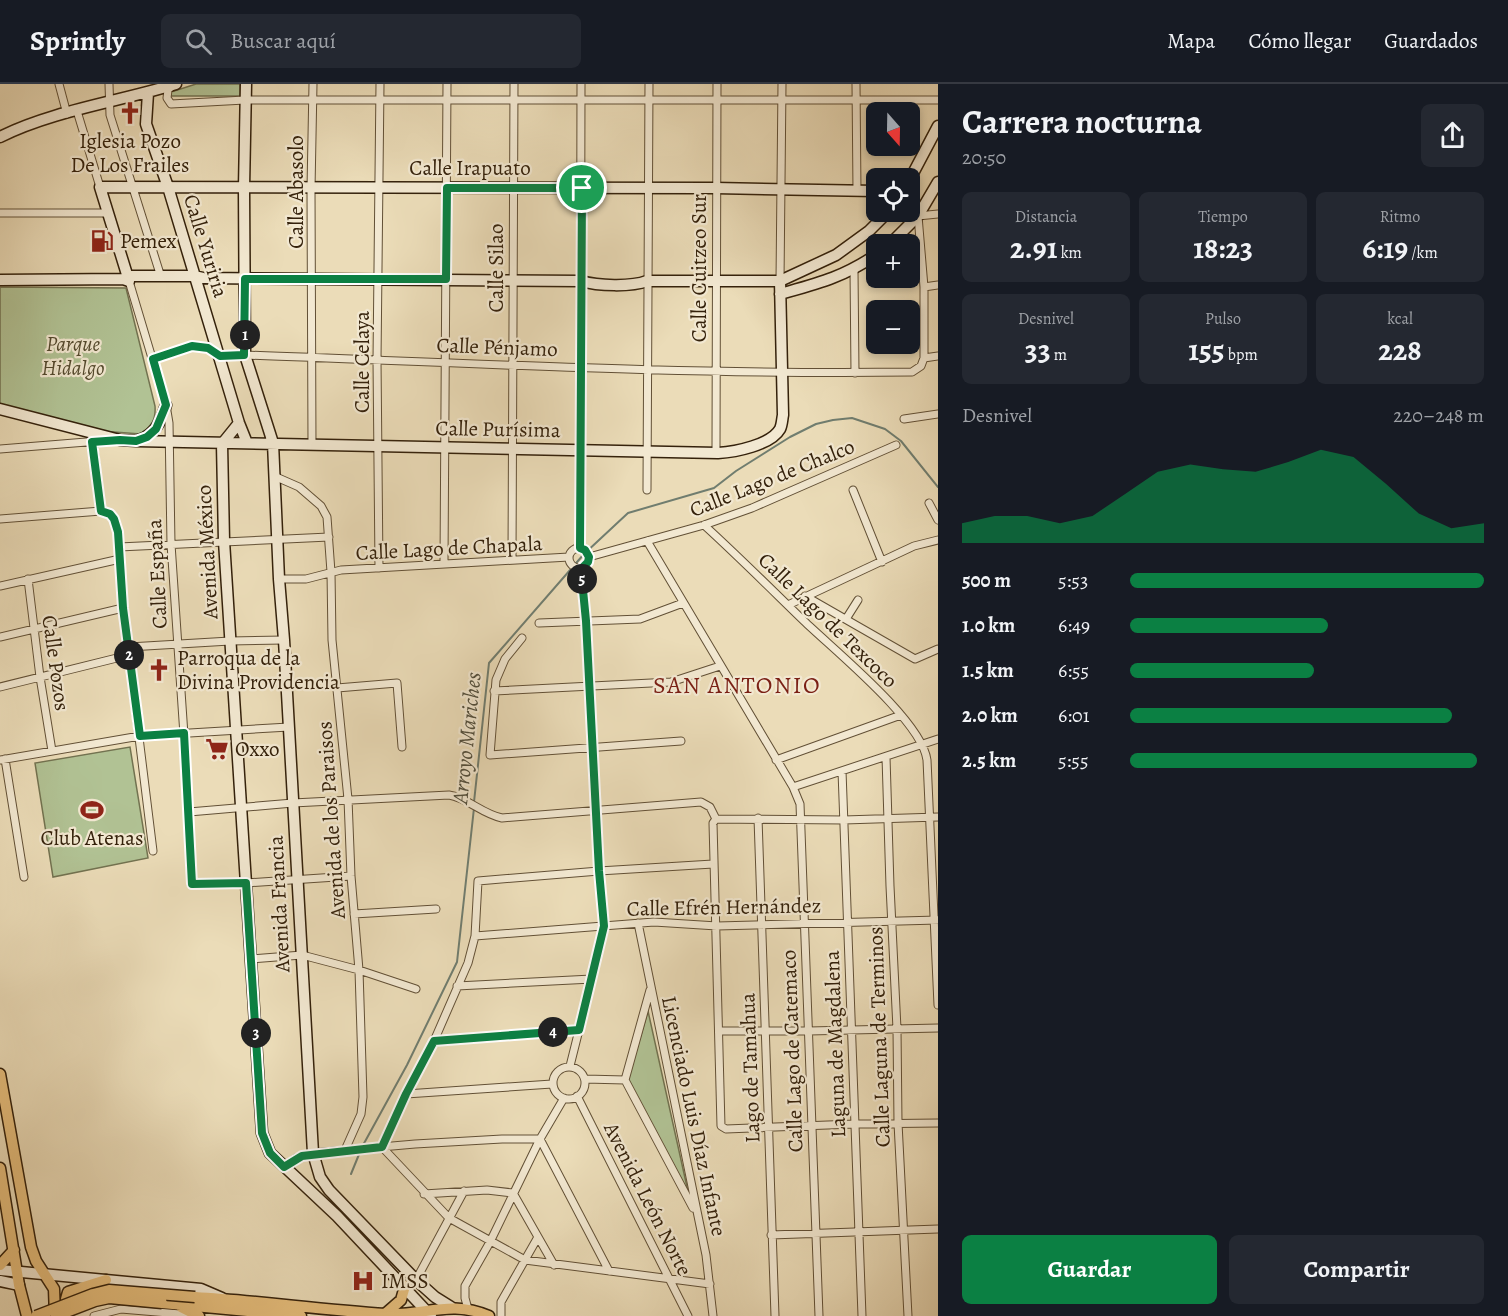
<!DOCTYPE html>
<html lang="es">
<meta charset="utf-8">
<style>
body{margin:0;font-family:Alegreya,serif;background:#242831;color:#f1f3f6;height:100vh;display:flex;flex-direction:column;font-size:22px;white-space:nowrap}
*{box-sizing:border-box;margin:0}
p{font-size:20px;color:#9ea1a6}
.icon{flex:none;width:33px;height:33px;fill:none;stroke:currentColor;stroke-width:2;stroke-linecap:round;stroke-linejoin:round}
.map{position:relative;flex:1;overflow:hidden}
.side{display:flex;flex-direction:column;background:#171b24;width:570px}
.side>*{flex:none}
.needle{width:39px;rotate:160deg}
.controls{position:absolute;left:866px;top:18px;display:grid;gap:12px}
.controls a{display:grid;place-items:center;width:54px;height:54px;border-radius:9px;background:#171b24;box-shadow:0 3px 9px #0003;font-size:30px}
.pin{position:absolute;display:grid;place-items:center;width:51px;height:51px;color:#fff;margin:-26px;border:3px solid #fff;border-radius:50%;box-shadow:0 2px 6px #0007}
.km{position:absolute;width:30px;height:30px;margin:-15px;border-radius:50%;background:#222;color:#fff;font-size:16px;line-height:30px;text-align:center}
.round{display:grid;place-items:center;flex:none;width:63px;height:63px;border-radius:9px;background:#242831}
.headline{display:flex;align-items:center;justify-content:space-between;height:102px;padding:0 24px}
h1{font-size:33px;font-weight:700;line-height:45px}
.figures{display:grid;grid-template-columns:repeat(3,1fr);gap:9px;height:102px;padding:6px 24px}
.figures div{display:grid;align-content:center;border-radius:9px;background:#242831;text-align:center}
.figures b{font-size:30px;font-weight:700}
.figures small{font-size:16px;font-weight:400}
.figures p{font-size:16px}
.chart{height:168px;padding:12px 24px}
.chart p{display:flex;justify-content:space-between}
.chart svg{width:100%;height:108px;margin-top:6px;fill:#0b8043;opacity:.7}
.cta{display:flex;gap:12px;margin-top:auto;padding:12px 24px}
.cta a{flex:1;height:69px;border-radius:9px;background:#0b8043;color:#fff;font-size:24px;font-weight:700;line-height:69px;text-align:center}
.cta a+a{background:#242831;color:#f1f3f6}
ul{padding:0 24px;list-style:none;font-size:20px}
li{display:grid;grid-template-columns:96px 72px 1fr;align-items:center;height:45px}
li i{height:15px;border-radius:8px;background:#0b8043}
header{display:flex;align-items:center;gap:36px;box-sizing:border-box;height:84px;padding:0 30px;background:#171b24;border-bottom:2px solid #363941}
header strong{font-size:28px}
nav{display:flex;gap:33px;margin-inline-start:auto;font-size:21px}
.search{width:420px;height:54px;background:#242831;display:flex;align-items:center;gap:15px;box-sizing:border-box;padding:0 21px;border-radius:9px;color:#9ea1a6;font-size:22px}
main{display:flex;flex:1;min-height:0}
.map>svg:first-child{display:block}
</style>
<header>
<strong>Sprintly</strong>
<div class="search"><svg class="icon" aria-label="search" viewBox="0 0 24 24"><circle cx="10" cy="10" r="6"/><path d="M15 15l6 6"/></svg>Buscar aquí</div>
<nav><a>Mapa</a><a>Cómo llegar</a><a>Guardados</a></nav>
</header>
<main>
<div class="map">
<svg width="938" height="1232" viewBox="0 0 938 1232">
<rect width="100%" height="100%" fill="#ebdcb8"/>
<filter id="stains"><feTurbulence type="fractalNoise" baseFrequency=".00333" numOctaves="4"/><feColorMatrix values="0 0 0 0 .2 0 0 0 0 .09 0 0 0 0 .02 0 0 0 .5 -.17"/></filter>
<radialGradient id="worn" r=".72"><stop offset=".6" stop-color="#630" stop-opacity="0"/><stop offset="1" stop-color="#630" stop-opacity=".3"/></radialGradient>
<path fill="#b1c294" stroke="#727250" stroke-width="1.5" d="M 196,0 L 240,0 L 240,12 L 170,12 L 171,8 Z
M 0,203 L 126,204 L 155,322 C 156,336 152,341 141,350 L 100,347 L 0,323 Z
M 130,663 L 148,774 L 53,793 L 35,679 Z
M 648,927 L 689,1112 L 626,1002 Z"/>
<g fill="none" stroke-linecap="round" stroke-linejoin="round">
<path stroke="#707d6f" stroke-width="2" d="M 474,718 L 489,579 L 584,470 L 628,429 L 714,404 L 736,387 L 790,353 L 816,340 L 833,336 L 852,334 L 885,345 L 901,357 L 938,403
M 351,1090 L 362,1063 L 407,981 L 457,878 L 474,724"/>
<g stroke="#625036" stroke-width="9">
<path id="street" d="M 59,0 L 67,30
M 109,0 L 110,31 L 161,193
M 856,0 L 857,107
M 173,1 L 168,6 L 167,14 L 171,20 L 245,16 L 938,16
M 77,27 L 100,103
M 0,129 L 108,129
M 854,186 L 855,289
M 129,197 L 166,321 L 169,339 L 171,460 L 187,695 L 191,800 L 246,799 L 351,792
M 780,197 L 782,0
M 924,203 L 938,201
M 924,274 L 938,272
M 153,275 L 192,262 L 208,264 L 220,272 L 245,271 C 467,279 690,291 912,288 L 921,282 L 924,274 L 924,203 L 918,132 L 938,130
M 904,335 L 938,330
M 93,355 L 101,427
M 312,361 L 311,105 L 313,0
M 0,365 L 111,356
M 716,368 L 717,0
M 274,392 L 299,403 L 321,422 L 327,433 L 331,488 L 332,556 L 348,715 L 351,792 L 359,886 L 363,1013 L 361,1030 L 345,1066
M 647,406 L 649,0
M 853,406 L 882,478
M 929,419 L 938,436
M 0,435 L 101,427 L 110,430 L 114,435 L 118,448 L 123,524 L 153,767
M 704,441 C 738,472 771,505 804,537 C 834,566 922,637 927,676 L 938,921
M 647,457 L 793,703 L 800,720 L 819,1232
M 119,463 L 329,453
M 580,464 L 581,0
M569 474a10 10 0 1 1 20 0a10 10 0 1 1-20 0Z
M 589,473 L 704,441 L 752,424 L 896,361
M 512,475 L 514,0
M 444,479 L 447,0
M 379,484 L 377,276 L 380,0
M 28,495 L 40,593 L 52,667
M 279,495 L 306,495 L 341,486 L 569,473
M 0,502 L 120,475
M 805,512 L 915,575 L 938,565
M 788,521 L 914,462 L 938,456
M 846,535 L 858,516
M 539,539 L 640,535 L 683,519
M 0,553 L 123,524
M 522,554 L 505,575 L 496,596 L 490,671 L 681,657
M 129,563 L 230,557 L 284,556
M 0,603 L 129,571
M 337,604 L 397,599 L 402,663
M 494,607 L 671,598 L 720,582
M 886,673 L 890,802 L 897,945 L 898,1039 L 908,1232
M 5,675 L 24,793
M 0,676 L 140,652 L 289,643
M 776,676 L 901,631
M 842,687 L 862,1232
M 793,703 L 938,655
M 189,728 L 293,719 L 449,711 C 468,714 482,730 502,734 L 701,718 L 710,723 L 716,735
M 758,734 L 775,1232
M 716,735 L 713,739 L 721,1042 L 726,1045 L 854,1040 L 938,1039
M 716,735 L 844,736 L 938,733
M 354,830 L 436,825
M 638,839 L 706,1171 L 713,1232
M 475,852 L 654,838 L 717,842 L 938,836
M 251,875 L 302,871 L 359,886 L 416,905
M 457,902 L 592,895
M 719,947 L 809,947 L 938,944
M 434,957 L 579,946
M 570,982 L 605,842 L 599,787 L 586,537 L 582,496 L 583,483
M553 999a16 16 0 1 1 32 0a16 16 0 1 1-32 0Z
M 585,995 L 625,996
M 625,996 L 693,1124
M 625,996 L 650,906
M 406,1010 L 552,1000
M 577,1012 L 688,1232
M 540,1055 L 609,1187
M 284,1083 L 296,1074 L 313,1069 L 415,1060 L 502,1055 L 540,1055
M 513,1109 L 554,1181
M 424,1110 L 487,1106 L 513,1109
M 771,1151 L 938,1145
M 416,1196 L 464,1107
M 710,1200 L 525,1176 L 449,1134 L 382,1063 L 406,1010 L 434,957 L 468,879 L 475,852 L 478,797 L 599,787 L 713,780
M 468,1225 L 465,1214 L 465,1202 L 490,1158 L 540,1055 L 564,1014
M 94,1232 L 121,1225 L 192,1231
M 501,1232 L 501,1218 L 538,1153"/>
</g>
<g stroke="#34210b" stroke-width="13">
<path id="secondary" d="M 246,0 L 244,104 L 245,271 L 273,359 L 279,495 L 284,556 L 313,1069 L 320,1093 L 329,1106 L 416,1196 L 435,1213 L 451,1223
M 148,9 L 146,40 L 168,103 L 239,339 L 247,359
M 0,53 C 51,27 121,17 176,0
M 909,97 L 938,42
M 890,160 L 918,132 L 938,98
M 124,195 L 128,192 L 194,192 L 203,194 L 581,197 C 598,202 631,203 647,197 L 780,197 L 836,171 L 869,147 L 888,128
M 0,196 L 123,195 L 129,197
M 129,197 L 100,103 L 715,104 L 876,107
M 780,210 C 819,199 841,194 876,171
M 0,325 L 120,356 L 136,357 L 718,369 C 735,368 771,361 780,345 C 782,341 782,336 783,331 L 780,197
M 239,339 L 222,360 L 224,457 L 262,1049 L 270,1069 L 337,1132 L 431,1232
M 139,356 C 156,350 161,337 166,321
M 0,1186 L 201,1205 L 222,1214
M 0,1197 L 19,1201"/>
</g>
<g stroke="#34210b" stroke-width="13">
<path id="primary" d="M 0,990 L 31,1163 L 36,1177 L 54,1205 L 55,1232
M 0,1084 L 19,1201 L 27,1232
M 0,1181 L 14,1166
M 195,1213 C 259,1217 322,1226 386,1230 C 425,1232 450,1215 489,1232
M 162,1219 L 301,1232
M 181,1223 L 199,1232
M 69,1227 L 66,1215 L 68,1208 L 106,1196
M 385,1230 L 401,1216 L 405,1202"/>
</g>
<use href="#street" stroke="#f2e8d1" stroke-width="7"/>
<use href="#secondary" stroke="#f2e8d1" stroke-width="10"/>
<use href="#primary" stroke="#e6be7c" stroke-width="10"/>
<g stroke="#34210b" stroke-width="13" stroke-linecap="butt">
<path id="primary-bridge" d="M 36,1232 L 93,1210 L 109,1206 L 195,1213
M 56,1232 L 95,1217 L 109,1214 L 162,1219"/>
</g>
<use href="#primary-bridge" stroke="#e6be7c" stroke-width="10"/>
</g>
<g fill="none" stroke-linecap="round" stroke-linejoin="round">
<g stroke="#fff" stroke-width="12">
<path id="route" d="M 447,104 L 582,104 L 580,464 L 585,466 L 589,473 L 588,478 L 583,483 L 582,496 L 586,537 L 599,787 L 604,842 L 579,946 L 434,957 L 406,1010 L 382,1063 L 302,1072 L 284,1083 L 270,1069 L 262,1049 L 246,799 L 192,800 L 184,649 L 140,652 L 123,524 L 118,448 L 114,435 L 110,430 L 101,427 L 92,358 L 120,356 L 136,357 L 147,353 L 156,345 L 166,321 L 153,275 L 192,262 L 208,264 L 220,272 L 244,271 L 245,195 L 446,195 Z"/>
</g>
<use href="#route" stroke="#0b8043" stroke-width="8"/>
</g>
<defs>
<g id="church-bare" transform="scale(1.8)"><path d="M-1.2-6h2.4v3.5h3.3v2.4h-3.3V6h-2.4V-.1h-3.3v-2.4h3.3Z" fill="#8f2418" stroke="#f2e8d1" stroke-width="2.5" paint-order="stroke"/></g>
<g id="fuel-bare" transform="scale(1.8)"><path d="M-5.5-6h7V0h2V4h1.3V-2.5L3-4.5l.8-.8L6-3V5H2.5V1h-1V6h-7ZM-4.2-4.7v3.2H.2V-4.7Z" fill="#8f2418" stroke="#f2e8d1" stroke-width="2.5" paint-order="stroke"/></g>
<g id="supermarket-bare" transform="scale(1.8)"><path d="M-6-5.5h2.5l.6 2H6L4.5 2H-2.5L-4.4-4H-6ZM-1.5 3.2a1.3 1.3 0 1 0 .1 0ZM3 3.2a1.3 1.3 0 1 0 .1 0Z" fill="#8f2418" stroke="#f2e8d1" stroke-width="2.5" paint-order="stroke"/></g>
<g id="stadium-bare" transform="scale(1.8)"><path d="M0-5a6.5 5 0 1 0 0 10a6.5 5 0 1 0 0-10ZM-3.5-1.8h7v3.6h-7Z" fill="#8f2418" stroke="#f2e8d1" stroke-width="2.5" paint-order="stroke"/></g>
<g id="hospital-bare" transform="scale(1.8)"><path d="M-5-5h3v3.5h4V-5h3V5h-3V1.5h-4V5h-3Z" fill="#8f2418" stroke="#f2e8d1" stroke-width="2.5" paint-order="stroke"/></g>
</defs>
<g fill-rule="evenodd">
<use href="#church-bare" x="130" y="29"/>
<use href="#fuel-bare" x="102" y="157"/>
<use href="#church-bare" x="159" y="586"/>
<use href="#supermarket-bare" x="217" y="665"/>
<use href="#stadium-bare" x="92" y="726"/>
<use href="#hospital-bare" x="363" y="1197"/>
</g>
<g text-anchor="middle" stroke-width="4.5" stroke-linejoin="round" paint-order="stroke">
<g font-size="21" fill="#34210b" stroke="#f2e8d1" text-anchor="start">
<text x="130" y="64" text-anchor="middle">Iglesia Pozo<tspan x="130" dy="24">De Los Frailes</tspan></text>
<text x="120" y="164">Pemex</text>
<text x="177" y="581">Parroqua de la<tspan x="177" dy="24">Divina Providencia</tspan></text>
<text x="235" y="672">Oxxo</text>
<text x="92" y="761" text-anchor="middle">Club Atenas</text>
<text x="381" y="1204">IMSS</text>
</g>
<g font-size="21" fill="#34210b" stroke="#f2e8d1">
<text x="470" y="91">Calle Irapuato</text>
<text transform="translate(296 108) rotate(-90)" y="7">Calle Abasolo</text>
<text transform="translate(206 162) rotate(73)" y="7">Calle Yuriria</text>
<text transform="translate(496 184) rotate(-90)" y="7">Calle Silao</text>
<text transform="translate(699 184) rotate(-90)" y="7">Calle Cuitzeo Sur</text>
<text transform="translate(497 263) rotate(2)" y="7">Calle Pénjamo</text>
<text transform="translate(362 278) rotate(-90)" y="7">Calle Celaya</text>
<text transform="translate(498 345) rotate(1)" y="7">Calle Purísima</text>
<text transform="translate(772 394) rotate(-22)" y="7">Calle Lago de Chalco</text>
<text transform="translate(449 464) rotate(-3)" y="7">Calle Lago de Chapala</text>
<text transform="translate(207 468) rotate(-93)" y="7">Avenida México</text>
<text transform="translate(157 490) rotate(-93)" y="7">Calle España</text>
<text transform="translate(828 536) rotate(44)" y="7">Calle Lago de Texcoco</text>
<text transform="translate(56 579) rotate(82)" y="7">Calle Pozos</text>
<text transform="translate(331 736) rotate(-94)" y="7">Avenida de los Paraisos</text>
<text transform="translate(279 820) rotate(-93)" y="7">Avenida Francia</text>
<text transform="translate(724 823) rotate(-1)" y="7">Calle Efrén Hernández</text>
<text transform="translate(879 953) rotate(-92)" y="7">Calle Laguna de Terminos</text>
<text transform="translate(835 960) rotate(-92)" y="7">Laguna de Magdalena</text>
<text transform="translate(792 967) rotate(-92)" y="7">Calle Lago de Catemaco</text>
<text transform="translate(750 984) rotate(-92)" y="7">Lago de Tamahua</text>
<text transform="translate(694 1032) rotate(78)" y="7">Licenciado Luis Díaz Infante</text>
<text transform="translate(648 1115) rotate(63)" y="7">Avenida León Norte</text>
</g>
<g font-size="21" font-style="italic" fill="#53492d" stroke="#f2e8d1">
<text x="73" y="267">Parque<tspan x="73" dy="24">Hidalgo</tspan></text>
</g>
<g font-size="22" font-style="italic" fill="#524f3d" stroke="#f2e8d1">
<text transform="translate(466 654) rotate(-84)" y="8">Arroyo Mariches</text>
</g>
<g font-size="24" letter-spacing="1.5" fill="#7a1f14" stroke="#f2e8d1">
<text x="737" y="609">SAN ANTONIO</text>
</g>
</g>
<rect width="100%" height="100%" filter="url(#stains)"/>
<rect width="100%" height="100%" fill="url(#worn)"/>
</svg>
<div class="controls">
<a><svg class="needle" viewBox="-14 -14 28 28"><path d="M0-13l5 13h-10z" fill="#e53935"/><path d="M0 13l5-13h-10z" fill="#9ea1a6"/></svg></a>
<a><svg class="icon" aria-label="locate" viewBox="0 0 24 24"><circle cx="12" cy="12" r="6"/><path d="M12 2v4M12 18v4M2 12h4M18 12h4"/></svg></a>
<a>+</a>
<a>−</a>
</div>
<div class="pin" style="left:582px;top:104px;background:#1e9e55"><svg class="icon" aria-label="arrive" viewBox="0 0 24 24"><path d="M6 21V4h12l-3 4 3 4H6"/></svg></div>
<b class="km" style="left:245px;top:251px">1</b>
<b class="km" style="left:129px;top:571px">2</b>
<b class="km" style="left:256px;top:949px">3</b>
<b class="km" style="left:553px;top:948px">4</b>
<b class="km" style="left:582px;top:495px">5</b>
</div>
<section class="side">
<div class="headline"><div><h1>Carrera nocturna</h1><p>20:50</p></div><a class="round"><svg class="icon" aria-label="share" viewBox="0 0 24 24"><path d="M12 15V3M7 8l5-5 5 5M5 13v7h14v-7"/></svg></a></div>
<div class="figures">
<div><p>Distancia</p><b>2.91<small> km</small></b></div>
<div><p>Tiempo</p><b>18:23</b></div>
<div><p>Ritmo</p><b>6:19<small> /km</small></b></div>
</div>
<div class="figures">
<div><p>Desnivel</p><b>33<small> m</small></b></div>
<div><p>Pulso</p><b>155<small> bpm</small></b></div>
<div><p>kcal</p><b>228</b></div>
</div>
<div class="chart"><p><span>Desnivel</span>220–248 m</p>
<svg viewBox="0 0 160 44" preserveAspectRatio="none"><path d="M0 44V36L10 33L20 33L30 36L40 33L50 24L60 15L70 12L80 14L90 15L100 11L110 6L120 9L130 20L140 32L150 38L160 36V44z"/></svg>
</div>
<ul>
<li><b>500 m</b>5:53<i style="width:100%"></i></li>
<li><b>1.0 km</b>6:49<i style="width:56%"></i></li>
<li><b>1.5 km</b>6:55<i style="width:52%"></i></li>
<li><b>2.0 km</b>6:01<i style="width:91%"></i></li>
<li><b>2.5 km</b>5:55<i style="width:98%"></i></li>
</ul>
<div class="cta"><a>Guardar</a><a>Compartir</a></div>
</section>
</main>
